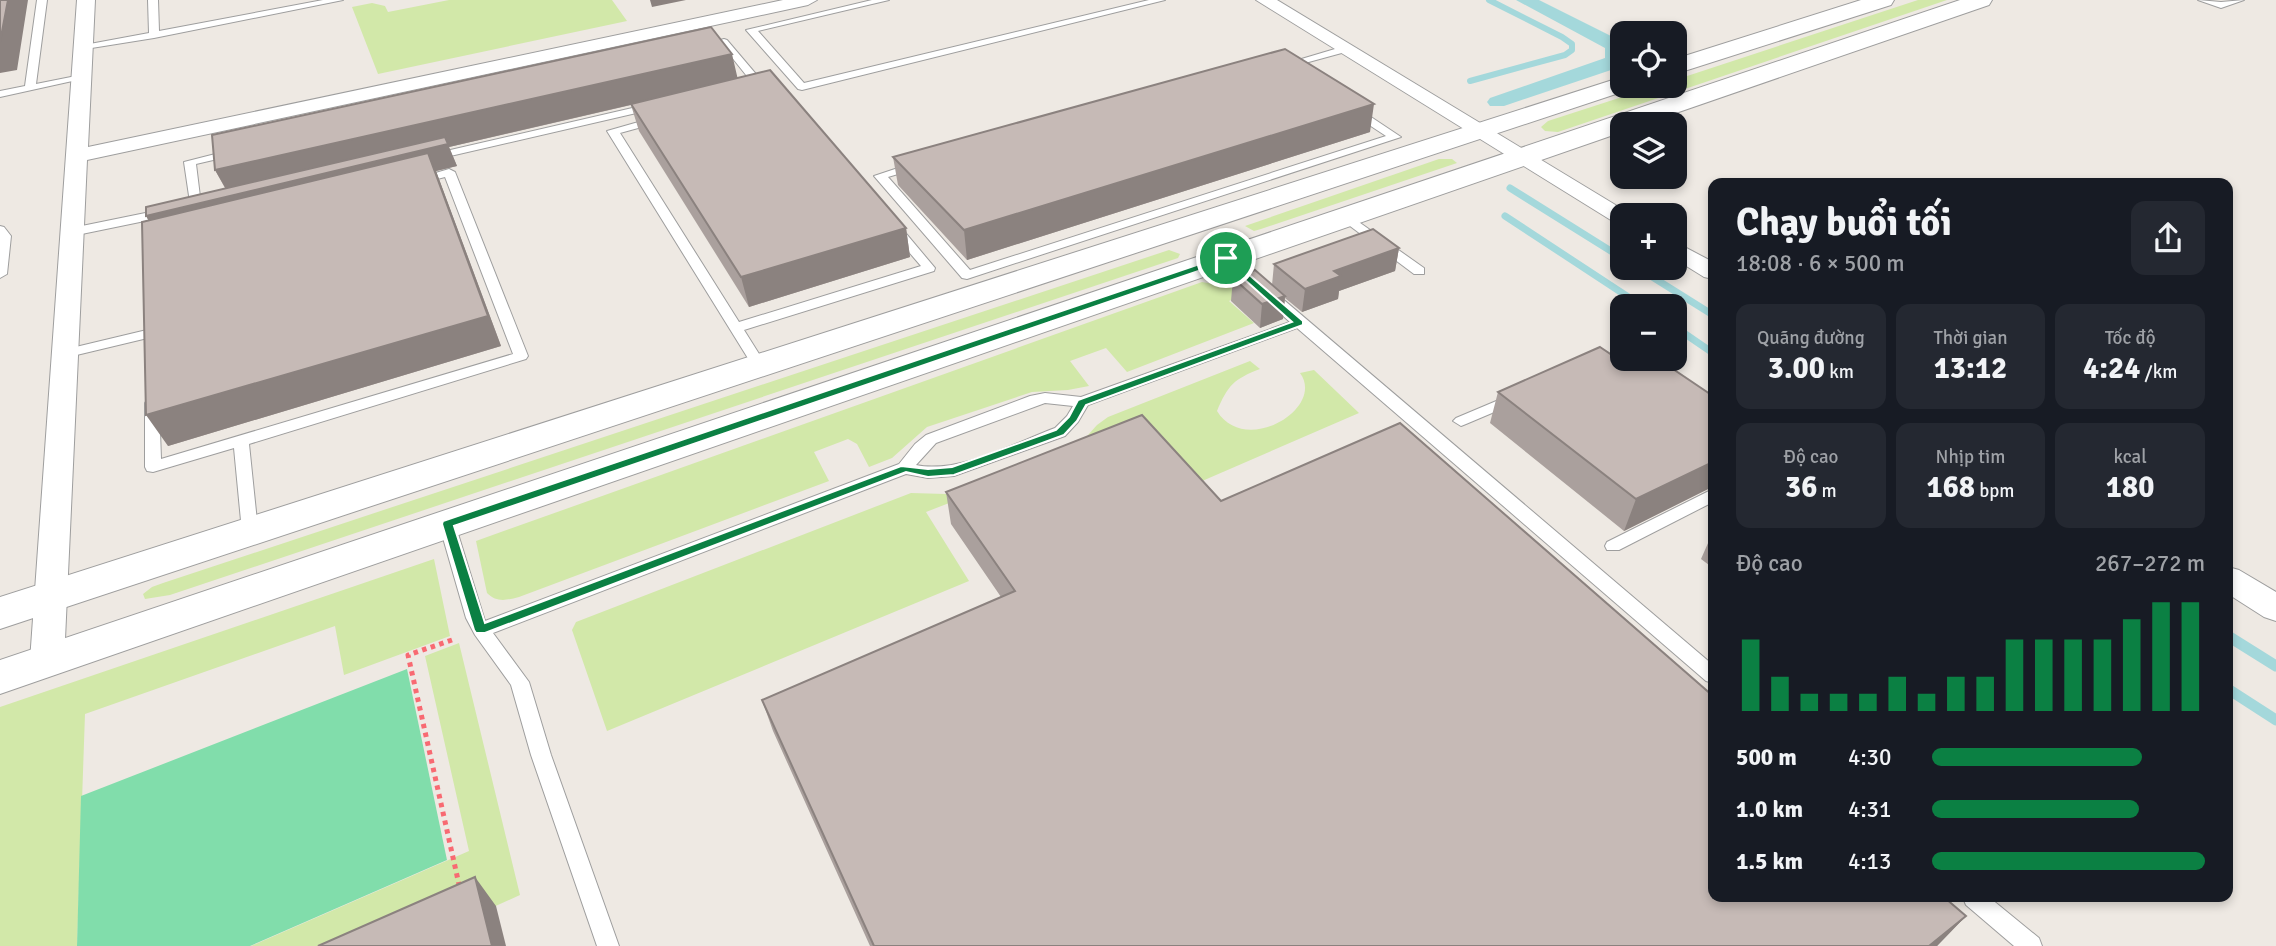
<!DOCTYPE html>
<html lang="vi">
<meta charset="utf-8">
<style>
body{margin:0;font-family:Signika,sans-serif;background:#242831;color:#f1f3f6;height:100vh;display:flex;flex-direction:column;font-size:26px;white-space:nowrap}
*{box-sizing:border-box;margin:0}
p{font-size:23px;color:#9ea1a6}
.icon{flex:none;width:38px;height:38px;fill:none;stroke:currentColor;stroke-width:2;stroke-linecap:round;stroke-linejoin:round}
.map{position:relative;flex:1;overflow:hidden}
.details{position:absolute;left:1708px;top:178px;width:525px;height:724px;display:flex;flex-direction:column;background:#171b24;border-radius:14px;box-shadow:0 4px 10px #0003}
.details>*{flex:none}
.controls{position:absolute;left:1610px;top:21px;display:grid;gap:14px}
.controls a{display:grid;place-items:center;width:77px;height:77px;border-radius:14px;background:#171b24;box-shadow:0 4px 10px #0003;font-size:35px}
.pin{position:absolute;display:grid;place-items:center;width:60px;height:60px;color:#fff;margin:-30px;border:4px solid #fff;border-radius:50%;box-shadow:0 2px 7px #0007}
.round{display:grid;place-items:center;flex:none;width:74px;height:74px;border-radius:14px;background:#242831}
.head{display:flex;align-items:center;justify-content:space-between;height:119px;padding:0 28px}
h1{font-size:38px;font-weight:800;line-height:52px}
.metrics{display:grid;grid-template-columns:repeat(3,1fr);gap:10px;height:119px;padding:7px 28px}
.metrics div{display:grid;align-content:center;border-radius:14px;background:#242831;text-align:center}
.metrics b{font-size:30px;font-weight:800}
.metrics small{font-size:19px;font-weight:400}
.metrics p{font-size:19px}
.chart{height:196px;padding:14px 28px}
.chart p{display:flex;justify-content:space-between}
.chart svg{width:100%;height:126px;margin-top:7px;stroke:#0b8043;stroke-width:6}
ul{padding:0 28px;list-style:none;font-size:23px}
li{display:grid;grid-template-columns:112px 84px 1fr;align-items:center;height:52px}
li i{height:18px;border-radius:9px;background:#0b8043}
.map>svg:first-child{display:block}
</style>
<div class="map">
<svg width="2276" height="946" viewBox="0 0 2276 946">
<rect width="100%" height="100%" fill="#eee9e3"/>
<path fill="#d2e8a9" d="M 449,0 L 612,0 L 627,21 L 378,74 L 352,7 L 372,3 L 385,6 L 388,12 Z
M 1918,0 L 1947,0 L 1558,132 L 1545,131 L 1541,127 L 1548,121 L 1656,86 L 1675,86 L 1675,80 Z
M 1439,159 L 1452,159 L 1457,163 L 1261,229 L 1254,231 L 1245,226 Z
M 1169,250 L 1180,254 L 1178,258 L 170,595 L 145,599 L 143,594 L 152,587 L 163,583 Z
M 1202,282 L 1219,285 L 1226,283 L 1243,295 L 1229,301 L 1254,323 L 1127,372 L 1106,348 L 1070,361 L 1089,386 L 1068,390 L 1032,392 L 927,427 L 892,458 L 869,467 L 857,444 L 848,439 L 814,452 L 829,481 L 519,597 C 507,600 497,603 487,593 L 476,541 Z
M 1250,361 L 1260,369 C 1234,379 1228,385 1217,411 C 1245,457 1326,408 1300,373 L 1314,370 L 1359,413 L 1186,488 L 1119,437 L 926,512 L 969,581 L 607,731 L 572,630 L 576,622 L 911,493 L 946,494 L 989,483 L 1080,444 L 1097,425 L 1108,417 Z
M 434,559 L 450,636 L 344,675 L 335,626 L 85,714 L 77,946 L 0,946 L 0,707 Z
M 459,643 L 520,895 L 407,946 L 251,946 L 469,851 L 425,656 Z"/>
<path fill="#81ddab" d="M 407,669 L 447,860 L 250,946 L 77,946 L 81,796 Z"/>
<g fill="none" stroke-linecap="round" stroke-linejoin="round">
<path stroke="#a4d8db" stroke-width="6" d="M 1470,81 L 1565,55 L 1572,50 L 1572,44 L 1562,37 L 1489,0"/>
<path stroke="#a4d8db" stroke-width="7" d="M 1510,188 L 1622,258
M 1505,216 L 1642,306
M 1638,268 L 1713,315
M 1675,327 L 1713,353"/>
<path stroke="#a4d8db" stroke-width="11" d="M 2228,636 L 2276,666
M 2228,689 L 2276,720"/>
<path fill="#a4d8db" fill-rule="evenodd" d="M 1516,0 L 1539,0 L 1619,40 L 1622,46 L 1622,62 L 1614,69 L 1504,106 L 1490,106 L 1487,102 L 1490,98 L 1605,58 L 1605,48 Z"/>
<g stroke="#9e9e9e" stroke-width="2">
<path id="service" d="M 37,0 L 47,0 L 36,84 L 81,75 L 86,78 L 0,97 L 0,91 L 25,86 Z
M 148,0 L 158,0 L 159,31 L 323,0 L 343,0 L 154,38 L 79,50 L 79,46 L 149,33 Z
M 872,0 L 889,0 L 758,31 L 804,83 L 1149,0 L 1165,0 L 802,90 L 798,89 L 746,30 Z
M 2198,0 L 2221,2 L 2244,0 L 2221,8 Z
M 724,39 L 727,40 L 761,80 L 761,84 L 743,86 L 743,82 L 750,80 L 722,45 L 704,49 L 699,46 Z
M 1345,46 L 1349,47 L 1349,51 L 1283,69 L 1278,66 Z
M 654,103 L 659,106 L 658,108 L 433,160 L 427,157 L 433,154 Z
M 1351,109 L 1359,109 L 1401,137 L 967,279 L 962,278 L 874,176 L 910,164 L 918,164 L 918,168 L 888,177 L 970,270 L 1386,136 L 1351,113 Z
M 656,117 L 660,118 L 660,122 L 620,133 L 739,322 L 921,266 L 890,230 L 890,224 L 898,224 L 935,268 L 934,271 L 744,330 L 766,365 L 764,368 L 754,368 L 607,131 Z
M 235,149 L 241,152 L 239,154 L 196,164 L 202,213 L 196,217 L 192,216 L 184,162 Z
M 449,169 L 455,172 L 528,356 L 526,359 L 249,444 L 258,531 L 256,535 L 244,535 L 242,531 L 234,448 L 153,472 L 147,471 L 145,467 L 145,403 L 147,400 L 152,398 L 159,403 L 161,459 L 513,354 L 445,177 L 418,184 L 412,180 Z
M 165,209 L 171,213 L 169,216 L 72,236 L 66,232 L 72,228 Z
M 1346,213 L 1424,268 L 1424,274 L 1414,274 L 1342,220 L 1342,214 Z
M 0,226 L 4,227 L 11,236 L 7,274 L 0,278 Z
M 1226,254 L 1231,255 L 1713,665 L 1713,683 L 1706,681 L 1297,328 L 1088,405 L 1078,422 L 1065,436 L 954,476 L 928,478 L 906,474 L 493,633 L 529,682 L 551,755 L 619,946 L 597,946 L 531,755 L 511,685 L 475,635 L 466,618 L 439,524 L 441,520 L 453,520 L 455,524 L 485,621 L 899,464 L 915,444 L 926,435 L 1030,396 L 1045,393 L 1081,397 L 1290,322 L 1221,261 L 1220,258 ZM 1045,403 L 1073,406 L 1067,416 L 1055,428 C 1015,443 958,474 916,465 L 936,443 Z
M 151,329 L 158,333 L 156,336 L 64,358 L 57,354 L 59,351 Z
M 1513,394 L 1520,399 L 1518,402 L 1466,424 L 1461,426 L 1453,421 L 1456,418 Z
M 1713,489 L 1713,502 L 1619,550 L 1607,550 L 1605,546 L 1607,542 Z
M 1963,898 L 1990,898 L 2039,938 L 2042,946 L 2014,946 L 1966,905 Z"/>
</g>
<g stroke="#9e9e9e" stroke-width="2">
<path id="minor" d="M 77,0 L 95,0 L 88,147 L 783,0 L 817,0 L 808,5 L 87,160 L 64,661 L 59,671 L 47,675 L 35,671 L 30,661 Z
M 1256,0 L 1277,0 L 1632,215 L 1622,215 L 1622,224 L 1614,222 Z
M 1675,242 L 1713,262 L 1713,279 L 1704,277 L 1675,259 Z
M 2228,567 L 2239,570 L 2276,592 L 2276,621 L 2264,617 L 2228,594 Z"/>
</g>
<g stroke="#9e9e9e" stroke-width="2">
<path id="tertiary" d="M 1861,0 L 1894,0 L 1891,5 L 1675,74 L 1675,59 Z
M 1960,0 L 1992,0 L 1989,5 L 1644,124 L 1622,124 L 1622,132 L 0,694 L 0,660 Z
M 1622,77 L 1622,86 L 1633,86 L 1631,89 L 0,629 L 0,597 Z"/>
</g>
<path stroke="#f86a72" stroke-width="5" stroke-dasharray="4.5 4.5" stroke-linecap="butt" d="M 452,640 L 408,655 L 460,889"/>
<use href="#service" fill="#fff" fill-rule="evenodd"/>
<use href="#minor" fill="#fff" fill-rule="evenodd"/>
<use href="#tertiary" fill="#fff" fill-rule="evenodd"/>
</g>
<path fill="#aaa09d" d="M 738,78 L 906,228 L 910,257 L 749,307 L 639,131 L 631,105 L 449,147 L 457,166 L 436,171 L 501,346 L 168,446 L 149,221 L 146,216 L 225,188 L 215,170 Z
M 1370,132 L 967,260 L 898,185 L 893,157 Z
M 1399,248 L 1395,271 L 1339,291 L 1338,299 L 1302,312 L 1285,298 L 1283,319 L 1260,328 L 1231,301 L 1233,278 L 1272,285 L 1274,264 Z
M 1615,357 L 1713,396 L 1713,487 L 1712,487 L 1624,531 L 1490,423 L 1498,392 Z
M 946,492 L 1221,501 L 1966,916 L 1937,946 L 870,946 L 773,731 L 762,700 L 1001,597 L 951,524 Z
M 1712,534 L 1713,534 L 1713,568 L 1701,559 Z"/>
<path fill="#8b827f" d="M 8,0 L 28,0 L 17,70 L 0,73 L 0,42 Z
M 650,0 L 686,0 L 652,7 Z
M 732,54 L 738,80 L 449,147 L 457,166 L 436,171 L 501,346 L 168,446 L 146,415 L 160,239 L 146,216 L 230,196 L 215,170 Z
M 1374,104 L 1370,132 L 967,260 L 964,230 Z
M 906,228 L 910,257 L 749,307 L 741,277 Z
M 1399,248 L 1395,271 L 1339,291 L 1338,299 L 1302,312 L 1305,289 L 1334,271 Z
M 1285,296 L 1283,319 L 1260,328 L 1262,304 Z
M 1713,462 L 1713,483 L 1712,487 L 1624,531 L 1636,499 Z
M 475,877 L 496,906 L 506,946 L 492,946 Z
M 1966,916 L 1937,946 L 1929,946 Z"/>
<path fill="#c6bab6" stroke="#8b827f" stroke-width="2" d="M 0,0 L 8,0 L 0,42 Z
M 711,27 L 732,54 L 215,170 L 212,135 Z
M 1285,49 L 1374,104 L 964,230 L 893,157 Z
M 770,70 L 906,228 L 741,277 L 631,104 Z
M 445,137 L 448,144 L 146,216 L 146,207 Z
M 428,153 L 488,316 L 146,415 L 142,222 Z
M 1373,229 L 1399,248 L 1334,271 L 1341,276 L 1305,289 L 1274,264 Z
M 1255,270 L 1285,296 L 1262,304 L 1233,278 Z
M 1600,347 L 1615,357 L 1622,354 L 1622,359 L 1658,359 L 1713,396 L 1713,462 L 1636,499 L 1498,392 Z
M 1142,415 L 1221,501 L 1400,423 L 1713,696 L 1713,898 L 1945,898 L 1966,916 L 1929,946 L 874,946 L 762,700 L 1015,591 L 946,492 Z
M 475,877 L 492,946 L 318,946 Z"/>
<path fill="#0b8043" stroke="#fff" stroke-width="2" fill-rule="evenodd" d="M 1226,255 L 1303,321 L 1303,325 L 1086,405 L 1077,421 L 1064,435 L 954,475 L 928,477 L 906,472 L 485,633 L 476,633 L 474,630 L 442,524 L 443,521 ZM 1225,262 L 1292,322 L 1078,400 L 1069,417 L 1056,430 L 952,467 L 928,469 L 901,466 L 485,623 L 454,526 Z"/>
</svg>
<div class="controls">
<a><svg class="icon" aria-label="locate" viewBox="0 0 24 24"><circle cx="12" cy="12" r="6"/><path d="M12 2v4M12 18v4M2 12h4M18 12h4"/></svg></a>
<a><svg class="icon" aria-label="layers" viewBox="0 0 24 24"><path d="M12 4l9 5-9 5-9-5zM3 14l9 5 9-5"/></svg></a>
<a>+</a>
<a>−</a>
</div>
<div class="pin" style="left:1226px;top:258px;background:#1e9e55"><svg class="icon" aria-label="arrive" viewBox="0 0 24 24"><path d="M6 21V4h12l-3 4 3 4H6"/></svg></div>
<section class="details">
<div class="head"><div><h1>Chạy buổi tối</h1><p>18:08 · 6 × 500 m</p></div><a class="round"><svg class="icon" aria-label="share" viewBox="0 0 24 24"><path d="M12 15V3M7 8l5-5 5 5M5 13v7h14v-7"/></svg></a></div>
<div class="metrics">
<div><p>Quãng đường</p><b>3.00<small> km</small></b></div>
<div><p>Thời gian</p><b>13:12</b></div>
<div><p>Tốc độ</p><b>4:24<small> /km</small></b></div>
</div>
<div class="metrics">
<div><p>Độ cao</p><b>36<small> m</small></b></div>
<div><p>Nhịp tim</p><b>168<small> bpm</small></b></div>
<div><p>kcal</p><b>180</b></div>
</div>
<div class="chart"><p><span>Độ cao</span>267–272 m</p>
<svg viewBox="0 0 160 44" preserveAspectRatio="none"><path d="M5 44V19M15 44V32M25 44V38M35 44V38M45 44V38M55 44V32M65 44V38M75 44V32M85 44V32M95 44V19M105 44V19M115 44V19M125 44V19M135 44V12M145 44V6M155 44V6"/></svg>
</div>
<ul>
<li><b>500 m</b>4:30<i style="width:77%"></i></li>
<li><b>1.0 km</b>4:31<i style="width:76%"></i></li>
<li><b>1.5 km</b>4:13<i style="width:100%"></i></li>
</ul>
</section>
</div>
